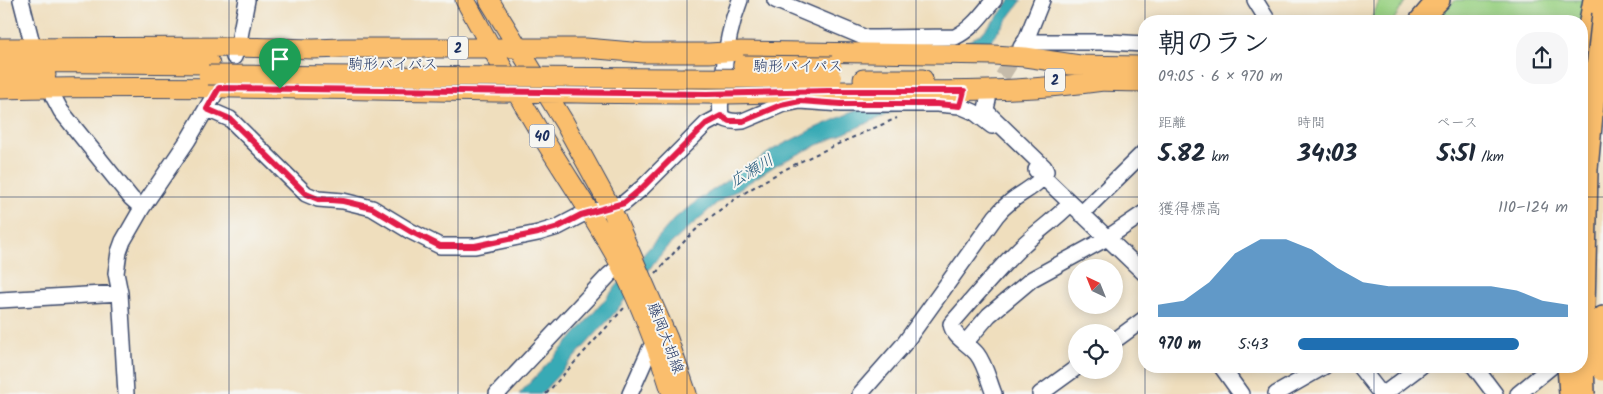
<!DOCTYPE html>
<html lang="ja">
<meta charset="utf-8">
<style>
body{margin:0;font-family:Kalam,"Klee One",sans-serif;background:#f6f6f7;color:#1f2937;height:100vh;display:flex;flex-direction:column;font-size:19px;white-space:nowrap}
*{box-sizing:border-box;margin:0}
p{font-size:16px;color:#747a83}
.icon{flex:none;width:28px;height:28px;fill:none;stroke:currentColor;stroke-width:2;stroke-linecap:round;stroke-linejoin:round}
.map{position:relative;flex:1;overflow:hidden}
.side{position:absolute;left:1138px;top:15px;width:450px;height:358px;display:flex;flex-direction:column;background:#fff;border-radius:20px;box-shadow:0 2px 12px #0003}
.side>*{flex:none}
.needle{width:32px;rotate:317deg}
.tools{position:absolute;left:1068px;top:259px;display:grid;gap:10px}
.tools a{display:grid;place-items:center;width:55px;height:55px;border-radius:50%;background:#fff;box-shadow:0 2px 12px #0003;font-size:25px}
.pin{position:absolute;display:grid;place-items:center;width:42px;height:42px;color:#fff;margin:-51px -21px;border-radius:50% 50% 50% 0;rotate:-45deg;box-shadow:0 0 5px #0007}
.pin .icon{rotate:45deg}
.round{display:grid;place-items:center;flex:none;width:52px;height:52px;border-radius:20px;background:#f6f6f7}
.head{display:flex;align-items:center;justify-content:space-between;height:85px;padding:0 20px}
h1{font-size:28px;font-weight:600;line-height:38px}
.figures{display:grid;grid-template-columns:repeat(3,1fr);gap:8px;height:85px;padding:5px 20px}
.figures div{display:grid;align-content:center}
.figures b{font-size:25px;font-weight:600}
.figures small{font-size:14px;font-weight:400}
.figures p{font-size:14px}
.chart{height:140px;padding:10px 20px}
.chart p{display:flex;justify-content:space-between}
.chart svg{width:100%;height:90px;margin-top:5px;fill:#1f6fb2;opacity:.7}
ul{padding:0 20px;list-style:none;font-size:16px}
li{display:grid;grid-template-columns:80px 60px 1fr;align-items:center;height:38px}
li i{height:12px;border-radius:6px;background:#1f6fb2}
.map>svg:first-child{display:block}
</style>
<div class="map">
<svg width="1603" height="394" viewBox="0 0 1603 394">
<rect width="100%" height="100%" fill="#f6f6f2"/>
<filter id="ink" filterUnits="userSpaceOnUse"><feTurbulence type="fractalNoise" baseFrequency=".02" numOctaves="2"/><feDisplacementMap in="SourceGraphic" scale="10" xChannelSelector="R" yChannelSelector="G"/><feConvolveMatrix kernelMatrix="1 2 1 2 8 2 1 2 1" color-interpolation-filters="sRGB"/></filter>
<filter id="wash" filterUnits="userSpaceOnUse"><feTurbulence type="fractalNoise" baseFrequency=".0096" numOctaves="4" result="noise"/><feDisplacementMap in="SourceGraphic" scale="20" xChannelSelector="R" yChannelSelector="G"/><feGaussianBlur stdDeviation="1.12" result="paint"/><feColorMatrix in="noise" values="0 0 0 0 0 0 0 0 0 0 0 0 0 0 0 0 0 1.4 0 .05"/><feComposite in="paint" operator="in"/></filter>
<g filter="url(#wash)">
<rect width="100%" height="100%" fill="#efdebd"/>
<path fill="#9ad183" stroke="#5a8070" d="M 1380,0 L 1406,0 L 1393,21 L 1370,21 Z
M 1456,0 L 1603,0 L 1581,21 L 1433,21 L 1441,11 Z"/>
<path fill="#39aab5" stroke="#2a6c8a" d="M 1010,0 L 1022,0 L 990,42 L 971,60 L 897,110 L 811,148 L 776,165 L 717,203 L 666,248 L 612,316 L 541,394 L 519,394 L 571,339 L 674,219 L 698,200 L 774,149 L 813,129 L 857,110 L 982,33 L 998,16 Z"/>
<path fill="#efdebd" d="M 959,44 L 991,45 L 942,85 L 894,84 Z"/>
</g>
<g filter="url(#ink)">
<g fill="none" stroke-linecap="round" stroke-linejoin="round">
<path stroke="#c5bbaa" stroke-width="15" stroke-dasharray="15 8" stroke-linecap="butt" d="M 990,96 L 1020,48"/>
<g stroke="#3b496c" stroke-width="18">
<path id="minor" d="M 21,0 L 33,47
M 740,0 C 729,28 727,47 723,77 C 722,90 719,102 721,116 C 727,122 735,122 743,121 L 781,105 L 800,101 L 841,104 L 937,104 L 960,106 L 964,91
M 775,0 L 866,38 L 876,38 L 955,37 C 972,29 982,14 994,0
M 1255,0 L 1268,21
M 1026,40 L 1033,42 L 1109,42 L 1144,44
M 1021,47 L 1026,40 L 1042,0
M 234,57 L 238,47 L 247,0
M 52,88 L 53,96 L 61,111 L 131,198 L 142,208
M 960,106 L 974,112 L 992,126
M 207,109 L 230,119 L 306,194 L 318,199 L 343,201 L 372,208 L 410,231 L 440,246 L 475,246 L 538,233 L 558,227 L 581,215 L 624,203 L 642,188 L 706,124 L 721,116
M 1036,170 L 1144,273
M 1081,214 L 1144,152
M 0,300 L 120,293
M 1114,341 L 1144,319
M 965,343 L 989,315 L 1032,279 L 1107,238 L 1144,213
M 1221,366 L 1241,394
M 1359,366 L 1381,394
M 1474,366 L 1495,394
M 126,394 L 120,293 L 116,273 L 119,252 L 123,241 L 142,208 L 188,140 L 222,82
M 497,394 L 609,275 L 620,266
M 630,394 L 650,349 L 655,346
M 860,394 L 904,344 L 996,216 C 1000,211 1005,206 1010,202 C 1022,192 1040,185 1046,171 L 1044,167 L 987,112 L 986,109 L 988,100
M 994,394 C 989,382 985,364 977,354 C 969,344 953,337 951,324 C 974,298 996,271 1021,247 C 1037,231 1055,220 1070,204
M 1040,394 L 1076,368
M 1276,394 L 1325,366
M 1384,394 L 1421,366
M 1518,394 L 1552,366"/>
</g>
<g stroke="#3b496c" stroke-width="21">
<path id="major" d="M 465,0 C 491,47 517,95 545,141 C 570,182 598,222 620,264 C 641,305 658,350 672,394
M 489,0 L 564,122 L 611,208 L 668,339 L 687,394
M 0,48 L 238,47 L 313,49 L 343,48 L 586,48 L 643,53 L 709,53 L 741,51 L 994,55 L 1025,57 L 1080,65
M 0,62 L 210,64
M 1068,65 L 1144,66
M 0,75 L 46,75
M 863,79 L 923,79
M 1090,81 L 1144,82
M 0,89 C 235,84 469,94 704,94 C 745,95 786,92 826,91 C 919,90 1011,94 1103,81"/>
</g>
<g stroke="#3b496c" stroke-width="24">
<path id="highway" d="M 1420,21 L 1432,7 L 1439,0
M 1581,69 L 1594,0
M 1583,358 L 1587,169 L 1593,104
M 1603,358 L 1603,317"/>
</g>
<path stroke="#3b496c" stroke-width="2" stroke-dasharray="4 4" stroke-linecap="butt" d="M 656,273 C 674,253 691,232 712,216 C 768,172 834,146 897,118
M 546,394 L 624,308"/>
<use href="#minor" stroke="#fff" stroke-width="15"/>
<use href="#major" stroke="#fabe6d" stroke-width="19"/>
<use href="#highway" stroke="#fabe6d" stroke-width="21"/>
<g stroke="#3b496c" stroke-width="21" stroke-linecap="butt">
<path id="major-bridge" d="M 743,65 L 832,66
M 208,75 L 832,79"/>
</g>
<g stroke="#3b496c" stroke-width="24" stroke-linecap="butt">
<path id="highway-bridge" d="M 1593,104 L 1603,14
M 1583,358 L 1584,394
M 1603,358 L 1603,370
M 1568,366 L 1570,394"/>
</g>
<use href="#major-bridge" stroke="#fabe6d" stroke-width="19"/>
<use href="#highway-bridge" stroke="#fabe6d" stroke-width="21"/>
</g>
</g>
<g fill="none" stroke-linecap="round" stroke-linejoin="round" filter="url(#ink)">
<g stroke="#fff" stroke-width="10">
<path id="route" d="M 219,88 L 707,94 L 828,91 L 964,91 L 960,106 L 937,104 L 841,104 L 800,101 L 781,105 L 743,121 L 729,121 L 721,116 L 706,124 L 642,188 L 624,203 L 581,215 L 558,227 L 538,233 L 475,246 L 440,246 L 410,231 L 372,208 L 343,201 L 318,199 L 306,194 L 230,119 L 207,109 Z"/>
</g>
<use href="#route" stroke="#e11d48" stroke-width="6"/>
</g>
<path fill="none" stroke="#1b2f5e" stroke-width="1" stroke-opacity="0.55" d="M 229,0 L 229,394M 458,0 L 458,394M 687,0 L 687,394M 916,0 L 916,394M 1145,0 L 1145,21M 1374,0 L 1374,21M 0,197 L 1144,197M 1581,197 L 1603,197M 1145,366 L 1145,394M 1374,366 L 1374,394"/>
<g text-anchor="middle" stroke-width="4" stroke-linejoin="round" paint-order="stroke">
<g fill="#f6f6f2" stroke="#5d6b8a" stroke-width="1">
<rect x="448" y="36.5" width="20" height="23" rx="4"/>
<rect x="1045" y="68.5" width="20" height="23" rx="4"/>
<rect x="529.5" y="124.5" width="25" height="23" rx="4"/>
</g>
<g font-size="14" font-weight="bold" fill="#1b2f5e">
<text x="458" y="53">2</text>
<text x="1055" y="85">2</text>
<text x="542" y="141">40</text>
</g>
<g font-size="15" fill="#1b2f5e" stroke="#f6f6f2">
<text x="393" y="69">駒形バイパス</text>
<text x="798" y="71">駒形バイパス</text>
<text transform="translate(666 338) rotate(69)" y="5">藤岡大胡線</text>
</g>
<g font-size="16" font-style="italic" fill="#265a7c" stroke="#f6f6f2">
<text transform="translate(751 170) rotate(-31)" y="6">広瀬川</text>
</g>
</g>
</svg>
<div class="tools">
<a><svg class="needle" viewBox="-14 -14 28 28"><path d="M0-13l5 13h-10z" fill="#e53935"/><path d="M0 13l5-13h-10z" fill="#747a83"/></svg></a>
<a><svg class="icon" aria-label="locate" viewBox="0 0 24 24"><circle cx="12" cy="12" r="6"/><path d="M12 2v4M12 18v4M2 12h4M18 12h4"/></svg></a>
</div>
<div class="pin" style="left:280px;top:89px;background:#1e9e55"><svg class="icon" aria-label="arrive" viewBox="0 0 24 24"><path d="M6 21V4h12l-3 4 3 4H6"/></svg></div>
<section class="side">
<div class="head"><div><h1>朝のラン</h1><p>09:05 · 6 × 970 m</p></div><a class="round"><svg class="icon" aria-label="share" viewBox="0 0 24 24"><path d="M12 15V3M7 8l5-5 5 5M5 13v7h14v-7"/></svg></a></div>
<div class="figures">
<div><p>距離</p><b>5.82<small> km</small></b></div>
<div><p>時間</p><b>34:03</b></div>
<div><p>ペース</p><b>5:51<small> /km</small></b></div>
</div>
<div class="chart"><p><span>獲得標高</span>110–124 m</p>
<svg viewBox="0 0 160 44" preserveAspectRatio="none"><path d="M0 44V38L10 36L20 27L30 13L40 6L50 6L60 11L70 20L80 27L90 29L100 29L110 29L120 29L130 29L140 31L150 36L160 38V44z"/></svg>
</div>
<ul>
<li><b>970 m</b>5:43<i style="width:82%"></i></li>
</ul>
</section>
</div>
